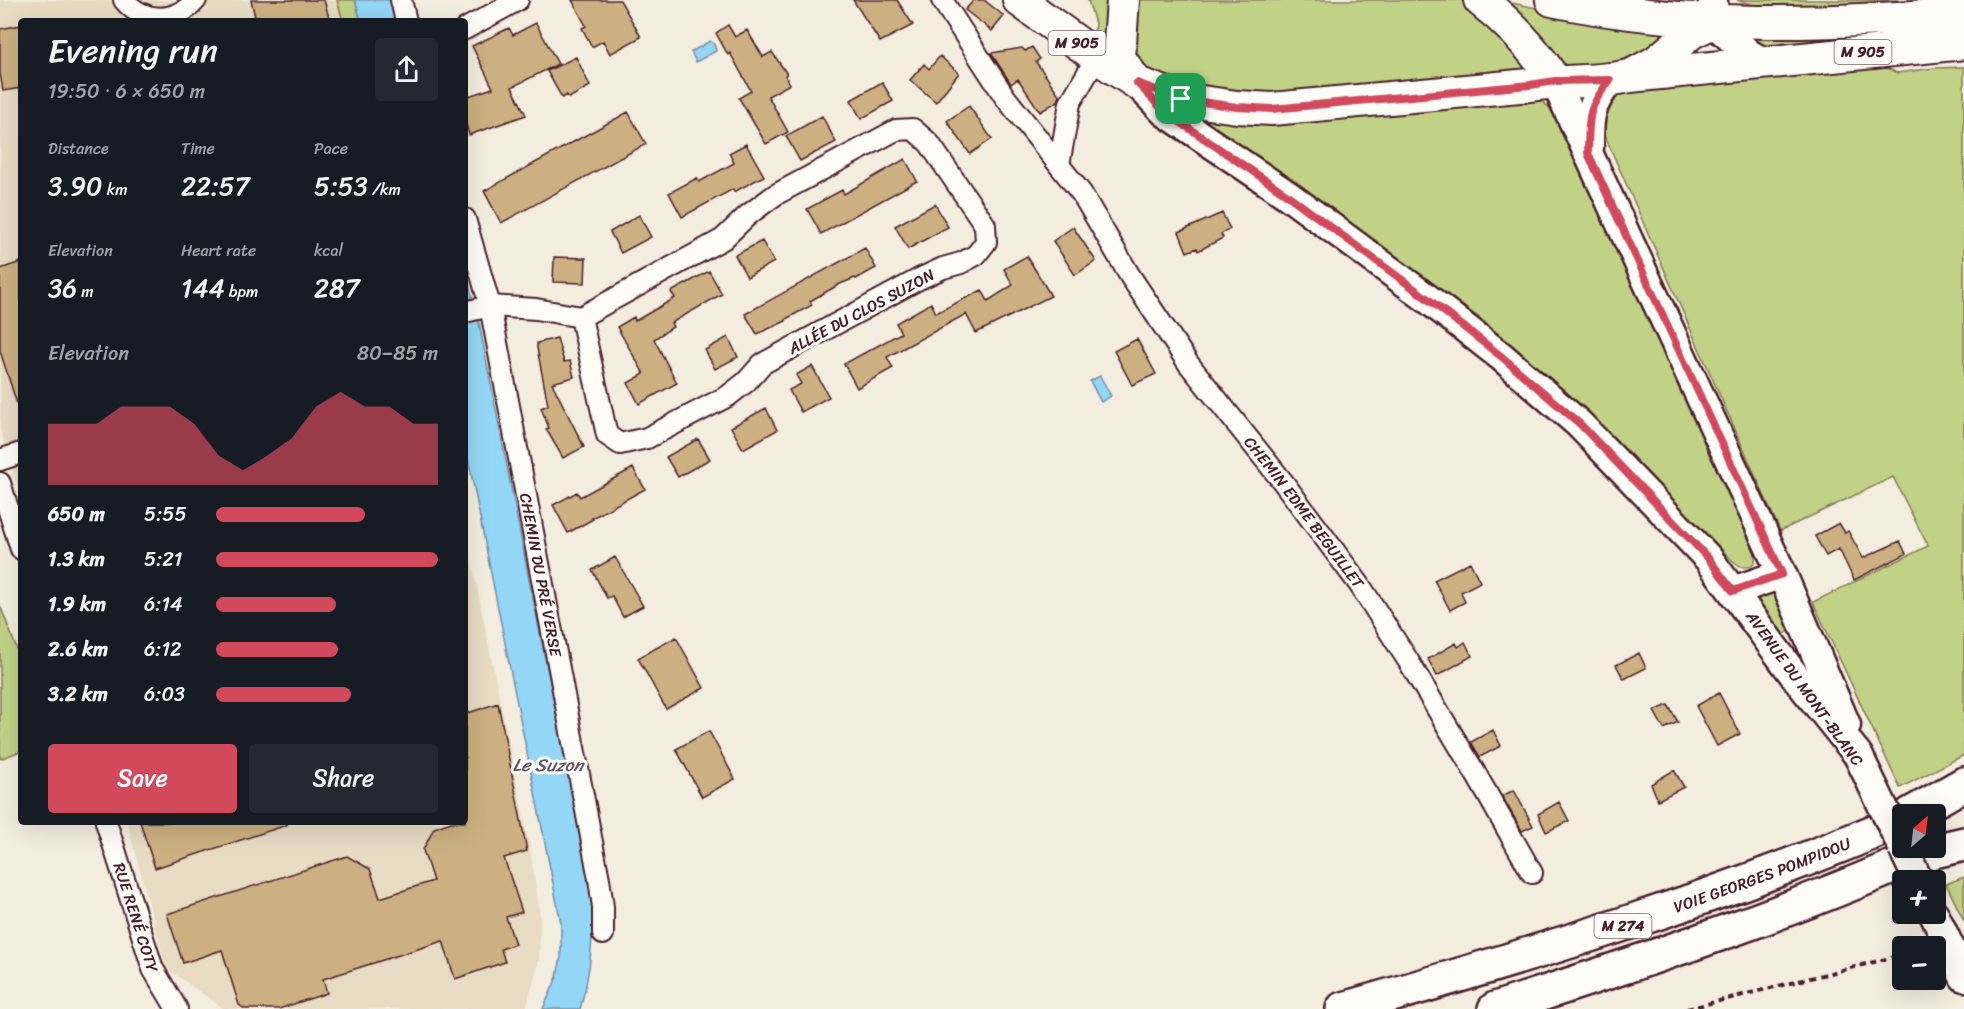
<!DOCTYPE html>
<meta charset="utf-8">
<style>
body{margin:0;font-family:Sriracha,sans-serif;background:#242831;color:#f1f3f6;height:100vh;display:flex;flex-direction:column;font-size:22px;white-space:nowrap}
*{box-sizing:border-box;margin:0}
p{font-size:20px;color:#9ea1a6}
.icon{flex:none;width:33px;height:33px;fill:none;stroke:currentColor;stroke-width:2;stroke-linecap:round;stroke-linejoin:round}
.map{position:relative;flex:1;overflow:hidden}
.sheet{position:absolute;left:18px;top:18px;width:450px;height:807px;display:flex;flex-direction:column;background:#171b24;border-radius:6px;box-shadow:0 6px 24px #0002}
.sheet>*{flex:none}
.needle{width:39px;rotate:28deg}
.fabs{position:absolute;left:1892px;top:804px;display:grid;gap:12px}
.fabs a{display:grid;place-items:center;width:54px;height:54px;border-radius:6px;background:#171b24;box-shadow:0 6px 24px #0002;font-size:30px}
.pin{position:absolute;display:grid;place-items:center;width:51px;height:51px;color:#fff;margin:-26px;border-radius:12px;box-shadow:0 3px 9px #0006}
.round{display:grid;place-items:center;flex:none;width:63px;height:63px;border-radius:6px;background:#242831}
.summary{display:flex;align-items:center;justify-content:space-between;height:102px;padding:0 30px}
h1{font-size:33px;font-weight:600;line-height:45px}
.figures{display:grid;grid-template-columns:repeat(3,1fr);gap:9px;height:102px;padding:6px 30px}
.figures div{display:grid;align-content:center}
.figures b{font-size:26px;font-weight:600}
.figures small{font-size:16px;font-weight:400}
.figures p{font-size:16px}
.chart{height:168px;padding:12px 30px}
.chart p{display:flex;justify-content:space-between}
.chart svg{width:100%;height:108px;margin-top:6px;fill:#d1495b;opacity:.7}
.primary-button{display:flex;gap:12px;margin-top:auto;padding:12px 30px}
.primary-button a{flex:1;height:69px;border-radius:6px;background:#d1495b;color:#fff;font-size:24px;font-weight:600;line-height:69px;text-align:center}
.primary-button a+a{background:#242831;color:#f1f3f6}
ul{padding:0 30px;list-style:none;font-size:20px}
li{display:grid;grid-template-columns:96px 72px 1fr;align-items:center;height:45px}
li i{height:15px;border-radius:8px;background:#d1495b}
.map>svg:first-child{display:block}
</style>
<div class="map">
<svg width="1964" height="1009" viewBox="0 0 1964 1009">
<rect width="100%" height="100%" fill="#f3eddf"/>
<filter id="ink" filterUnits="userSpaceOnUse"><feTurbulence type="fractalNoise" baseFrequency=".0167" numOctaves="2"/><feDisplacementMap in="SourceGraphic" scale="12" xChannelSelector="R" yChannelSelector="G"/><feConvolveMatrix kernelMatrix="1 2 1 2 8 2 1 2 1" color-interpolation-filters="sRGB"/></filter>
<g filter="url(#ink)">
<path fill="#e7dbc3" d="M 0,0 L 337,0 L 343,21 L 21,21 L 21,495 L 0,430 Z
M 465,528 L 530,849 L 540,915 L 539,960 L 526,1009 L 224,1009 L 166,968 L 127,822 L 465,822 Z"/>
<path fill="#c1d287" stroke="#867859" stroke-width="1.5" d="M 337,0 L 355,0 L 361,21 L 343,21 Z
M 1088,0 L 1115,0 L 1104,50 L 1089,38 L 1096,27 Z
M 1135,0 L 1461,0 L 1474,8 L 1531,70 L 1287,95 L 1199,90 L 1149,73 L 1133,56 Z
M 1737,0 L 1943,0 L 1766,9 Z
M 1511,3 L 1663,32 L 1662,37 C 1630,63 1605,65 1564,67 L 1508,5 Z
M 1964,32 L 1770,53 L 1752,44 L 1750,35 Z
M 1867,67 L 1887,68 L 1897,73 L 1934,68 L 1964,67 L 1964,755 L 1900,788 L 1813,602 L 1928,546 L 1893,477 L 1780,531 L 1608,143 L 1601,122 L 1604,106 L 1618,92 L 1635,89 L 1674,88 L 1745,81 Z
M 1537,98 L 1550,108 L 1582,173 L 1755,552 L 1755,562 C 1749,570 1742,568 1734,562 L 1595,423 L 1532,363 L 1481,319 L 1268,164 L 1202,119 L 1198,112 Z
M 1779,590 L 1792,629 L 1785,634 L 1781,633 L 1755,598 Z
M 0,605 L 21,660 L 21,751 L 0,759 Z
M 1964,877 L 1964,921 L 1946,884 Z"/>
<path fill="#93d6f5" stroke="#768da4" stroke-width="1.5" d="M 355,0 L 394,0 L 400,21 L 361,21 Z
M 710,41 L 714,44 L 716,51 L 696,62 L 691,52 Z
M 465,269 L 479,323 L 529,579 L 590,878 C 595,923 593,965 580,1009 L 543,1009 L 557,977 L 561,957 L 561,923 L 465,443 Z
M 1100,376 L 1111,396 L 1101,402 L 1090,381 Z"/>
<path fill="#ccb081" stroke="#4a1f2b" stroke-width="1.5" d="M 251,0 L 324,0 L 330,21 L 256,21 Z
M 572,0 L 620,0 L 641,37 L 610,54 L 603,41 L 592,47 L 582,28 L 586,26 Z
M 853,0 L 897,0 L 913,25 L 880,42 Z
M 974,0 L 984,0 L 1004,16 L 992,31 L 965,10 Z
M 536,23 L 558,64 L 512,87 L 526,115 L 469,135 L 465,120 L 465,97 L 493,88 L 472,46 L 509,28 L 513,35 Z
M 21,25 L 21,88 L 3,91 L 0,73 L 0,29 Z
M 728,25 L 735,37 L 747,30 L 763,57 L 772,52 L 787,74 L 785,75 L 790,84 L 768,96 L 788,132 L 766,144 L 739,98 L 751,91 L 730,53 L 728,55 L 716,33 Z
M 1032,47 L 1040,59 L 1036,62 L 1060,96 L 1058,101 L 1040,112 L 1018,79 L 1011,84 L 991,53 L 1022,48 L 1025,51 Z
M 940,56 L 959,73 L 936,102 L 910,80 L 924,64 L 929,69 Z
M 576,57 L 590,86 L 569,98 L 567,95 L 562,98 L 547,71 Z
M 882,82 L 893,101 L 861,119 L 851,100 Z
M 969,106 L 992,139 L 970,154 L 947,121 Z
M 628,112 L 646,144 L 501,223 L 484,191 Z
M 822,116 L 836,142 L 800,161 L 786,136 Z
M 746,144 L 764,176 L 734,192 L 733,189 L 682,217 L 669,193 L 697,178 L 699,182 L 734,163 L 729,153 Z
M 905,159 L 917,181 L 821,234 L 807,209 L 842,190 L 844,194 Z
M 935,204 L 948,227 L 908,249 L 895,226 Z
M 1222,213 L 1230,229 L 1221,234 L 1223,238 L 1198,251 L 1197,248 L 1187,252 L 1179,232 Z
M 639,215 L 651,237 L 621,253 L 610,232 Z
M 1073,227 L 1096,261 L 1075,275 L 1053,241 Z
M 762,241 L 774,262 L 747,277 L 735,255 Z
M 865,248 L 876,268 L 856,279 L 855,278 L 840,284 L 810,301 L 812,305 L 786,319 L 786,321 L 757,334 L 745,314 Z
M 1027,256 L 1051,296 L 976,333 L 966,314 L 887,357 L 893,368 L 857,388 L 844,364 L 901,333 L 896,323 L 931,303 L 936,313 L 982,290 L 988,301 L 1013,285 L 1004,269 Z
M 554,257 L 586,258 L 585,283 L 553,282 Z
M 21,262 L 21,406 L 18,407 L 0,351 L 0,269 Z
M 709,271 L 722,294 L 671,323 L 673,327 L 654,339 L 677,383 L 639,404 L 628,383 L 644,374 L 617,327 L 634,317 L 635,321 L 675,298 L 671,292 Z
M 728,337 L 738,357 L 715,369 L 705,350 Z
M 557,338 L 564,362 L 570,361 L 574,377 L 552,383 L 584,447 L 563,458 L 546,429 L 549,428 L 541,408 L 548,405 L 537,348 L 537,343 Z
M 1137,339 L 1156,374 L 1132,385 L 1114,351 Z
M 812,366 L 829,397 L 801,412 L 789,390 L 801,384 L 796,375 Z
M 766,408 L 777,430 L 743,449 L 731,427 Z
M 698,439 L 710,459 L 678,477 L 666,457 Z
M 633,468 L 645,489 L 592,518 L 593,519 L 568,533 L 553,505 L 577,492 L 580,497 Z
M 1839,523 L 1845,533 L 1848,531 L 1863,558 L 1900,541 L 1906,554 L 1854,580 L 1839,549 L 1826,556 L 1815,536 Z
M 615,557 L 643,606 L 623,617 L 612,596 L 607,598 L 592,570 Z
M 1470,562 L 1480,582 L 1461,592 L 1465,602 L 1450,610 L 1434,580 Z
M 676,637 L 704,688 L 666,709 L 638,658 Z
M 1465,642 L 1472,656 L 1437,676 L 1428,659 L 1456,643 L 1458,647 Z
M 1639,653 L 1646,668 L 1624,679 L 1616,665 Z
M 1719,693 L 1740,734 L 1717,746 L 1696,706 Z
M 498,703 L 527,851 L 504,858 L 522,912 L 506,917 L 515,944 L 501,949 L 505,962 L 455,979 L 443,941 L 323,979 L 327,993 L 279,1009 L 245,1009 L 239,1005 L 222,950 L 183,963 L 167,914 L 347,856 L 370,869 L 380,898 L 433,881 L 423,850 L 434,828 L 451,822 L 465,822 L 465,714 Z
M 1668,705 L 1678,722 L 1664,729 L 1654,711 Z
M 1493,730 L 1501,746 L 1480,757 L 1471,742 Z
M 709,731 L 735,779 L 702,797 L 676,749 Z
M 1674,770 L 1684,787 L 1658,800 L 1651,784 Z
M 1514,790 L 1533,826 L 1522,831 L 1502,796 Z
M 1559,802 L 1569,821 L 1546,832 L 1538,814 Z
M 140,822 L 287,822 L 287,825 L 155,868 Z"/>
<g fill="none" stroke-linecap="round" stroke-linejoin="round">
<g stroke="#4a1f2b" stroke-width="24">
<g id="minor">
<path d="M 124,0 C 144,24 176,23 196,0"/>
<path d="M 401,0 L 406,21"/>
<path id="s1" d="M 942,0 L 1005,97 L 1082,194 L 1130,276 L 1188,363 L 1283,482 L 1359,584 L 1409,662 L 1477,776 L 1532,873"/>
<path d="M 465,29 L 518,0"/>
<path d="M 1059,165 L 1070,103 L 1097,57"/>
<path id="s2" d="M 465,219 L 490,306 L 599,879 L 603,907 L 603,934"/>
<path d="M 465,312 L 490,306 L 536,309 L 581,317 L 723,239 L 748,215 L 775,195 L 896,130 L 913,129 L 929,143 L 985,225 L 986,242 L 976,255 L 961,263 L 943,268 L 919,279 L 762,364 L 746,382 L 728,396 L 647,438 L 620,444 L 607,435 L 581,317"/>
<path d="M 0,460 L 21,453"/>
<path d="M 0,483 L 21,549"/>
<path id="s3" d="M 106,822 L 153,969 L 177,1009"/>
</g>
</g>
<g stroke="#4a1f2b" stroke-width="33">
<path id="secondary" d="M 1713,0 L 1713,22 L 1749,54 L 1763,62
M 1555,81 L 1782,574 L 1846,725
M 1137,83 L 1165,112 L 1286,194 L 1428,299 L 1502,357 L 1579,424 L 1708,558 L 1797,679 L 1858,755
M 1589,148 C 1589,115 1589,107 1610,80
M 1733,591 L 1782,574
M 1934,914 L 1964,977"/>
</g>
<g stroke="#4a1f2b" stroke-width="36">
<path id="primary" d="M 1019,0 L 1097,57 L 1137,83 L 1181,99 L 1237,107 L 1272,109 L 1530,85 C 1563,80 1597,83 1630,76 L 1964,43
M 1123,0 L 1119,58 L 1136,82
M 1480,0 C 1510,23 1534,49 1555,81
M 1552,0 C 1690,29 1825,25 1964,13
M 1634,74 L 1656,62 L 1692,32 L 1713,22"/>
</g>
<g stroke="#4a1f2b" stroke-width="38">
<g id="trunk">
<path d="M 1911,814 L 1964,784"/>
<path id="s4" d="M 1343,1009 C 1532,955 1720,898 1902,820"/>
<path d="M 1495,1009 C 1644,961 1793,912 1936,848"/>
</g>
</g>
<g stroke="#4a1f2b" stroke-width="38">
<path id="motorway" d="M 1926,853 L 1964,844"/>
</g>
<path stroke="#4a1f2b" stroke-width="4" stroke-dasharray="6 4.5" stroke-linecap="butt" d="M 1687,1009 L 1902,955"/>
<use href="#minor" stroke="#fdfcf7" stroke-width="20"/>
<use href="#secondary" stroke="#fdfcf7" stroke-width="28"/>
<use href="#primary" stroke="#fdfcf7" stroke-width="32"/>
<use href="#trunk" stroke="#fdfcf7" stroke-width="33"/>
<use href="#motorway" stroke="#fdfcf7" stroke-width="33"/>
<g stroke="#4a1f2b" stroke-width="33" stroke-linecap="butt">
<path id="secondary-bridge" d="M 1858,755 L 1902,846
M 1903,848 L 1918,880"/>
</g>
<use href="#secondary-bridge" stroke="#fdfcf7" stroke-width="28"/>
</g>
</g>
<g fill="none" stroke-linecap="round" stroke-linejoin="round" filter="url(#ink)">
<g stroke="#fff" stroke-width="12">
<path id="route" d="M 1610,80 C 1586,110 1589,117 1588,153 L 1782,574 L 1733,591 L 1708,558 L 1580,424 L 1502,357 L 1428,299 L 1286,194 L 1165,112 L 1137,83 L 1181,99 L 1237,107 L 1272,109 L 1530,85 L 1555,81 Z"/>
</g>
<use href="#route" stroke="#d1495b" stroke-width="8"/>
</g>
<g text-anchor="middle" stroke-width="6" stroke-linejoin="round" paint-order="stroke">
<g fill="#fdfcf7" stroke="#806168" stroke-width="1.5">
<rect x="1048.5" y="31" width="57" height="24" rx="4.5"/>
<rect x="1834.5" y="40" width="57" height="24" rx="4.5"/>
<rect x="1594.5" y="914" width="57" height="24" rx="4.5"/>
</g>
<g font-size="15" font-weight="bold" fill="#4a1f2b">
<text x="1077" y="48">M 905</text>
<text x="1863" y="57">M 905</text>
<text x="1623" y="931">M 274</text>
</g>
<g font-size="16" fill="#4a1f2b" stroke="#fdfcf7">
<text transform="translate(861 311) rotate(-28)" y="6">ALLÉE DU CLOS SUZON</text>
<text dy="6" stroke="none"><textPath href="#s1" startOffset="628">CHEMIN EDME BEGUILLET</textPath></text>
<text dy="6" stroke="none"><textPath href="#s2" startOffset="364">CHEMIN DU PRÉ VERSE</textPath></text>
<text transform="translate(1805 688) rotate(54)" y="6">AVENUE DU MONT-BLANC</text>
<text dy="6" stroke="none"><textPath href="#s4" startOffset="440">VOIE GEORGES POMPIDOU</textPath></text>
<text dy="6" stroke="none"><textPath href="#s3" startOffset="100">RUE RENÉ COTY</textPath></text>
</g>
<g font-size="18" font-style="italic" fill="#605668" stroke="#fdfcf7">
<text x="548" y="771">Le Suzon</text>
</g>
</g>
</svg>
<div class="fabs">
<a><svg class="needle" viewBox="-14 -14 28 28"><path d="M0-13l5 13h-10z" fill="#e53935"/><path d="M0 13l5-13h-10z" fill="#9ea1a6"/></svg></a>
<a>+</a>
<a>−</a>
</div>
<div class="pin" style="left:1181px;top:99px;background:#1e9e55"><svg class="icon" aria-label="arrive" viewBox="0 0 24 24"><path d="M6 21V4h12l-3 4 3 4H6"/></svg></div>
<section class="sheet">
<div class="summary"><div><h1>Evening run</h1><p>19:50 · 6 × 650 m</p></div><a class="round"><svg class="icon" aria-label="share" viewBox="0 0 24 24"><path d="M12 15V3M7 8l5-5 5 5M5 13v7h14v-7"/></svg></a></div>
<div class="figures">
<div><p>Distance</p><b>3.90<small> km</small></b></div>
<div><p>Time</p><b>22:57</b></div>
<div><p>Pace</p><b>5:53<small> /km</small></b></div>
</div>
<div class="figures">
<div><p>Elevation</p><b>36<small> m</small></b></div>
<div><p>Heart rate</p><b>144<small> bpm</small></b></div>
<div><p>kcal</p><b>287</b></div>
</div>
<div class="chart"><p><span>Elevation</span>80–85 m</p>
<svg viewBox="0 0 160 44" preserveAspectRatio="none"><path d="M0 44V19L10 19L20 19L30 12L40 12L50 12L60 19L70 32L80 38L90 32L100 25L110 12L120 6L130 12L140 12L150 19L160 19V44z"/></svg>
</div>
<ul>
<li><b>650 m</b>5:55<i style="width:67%"></i></li>
<li><b>1.3 km</b>5:21<i style="width:100%"></i></li>
<li><b>1.9 km</b>6:14<i style="width:54%"></i></li>
<li><b>2.6 km</b>6:12<i style="width:55%"></i></li>
<li><b>3.2 km</b>6:03<i style="width:61%"></i></li>
</ul>
<div class="primary-button"><a>Save</a><a>Share</a></div>
</section>
</div>
